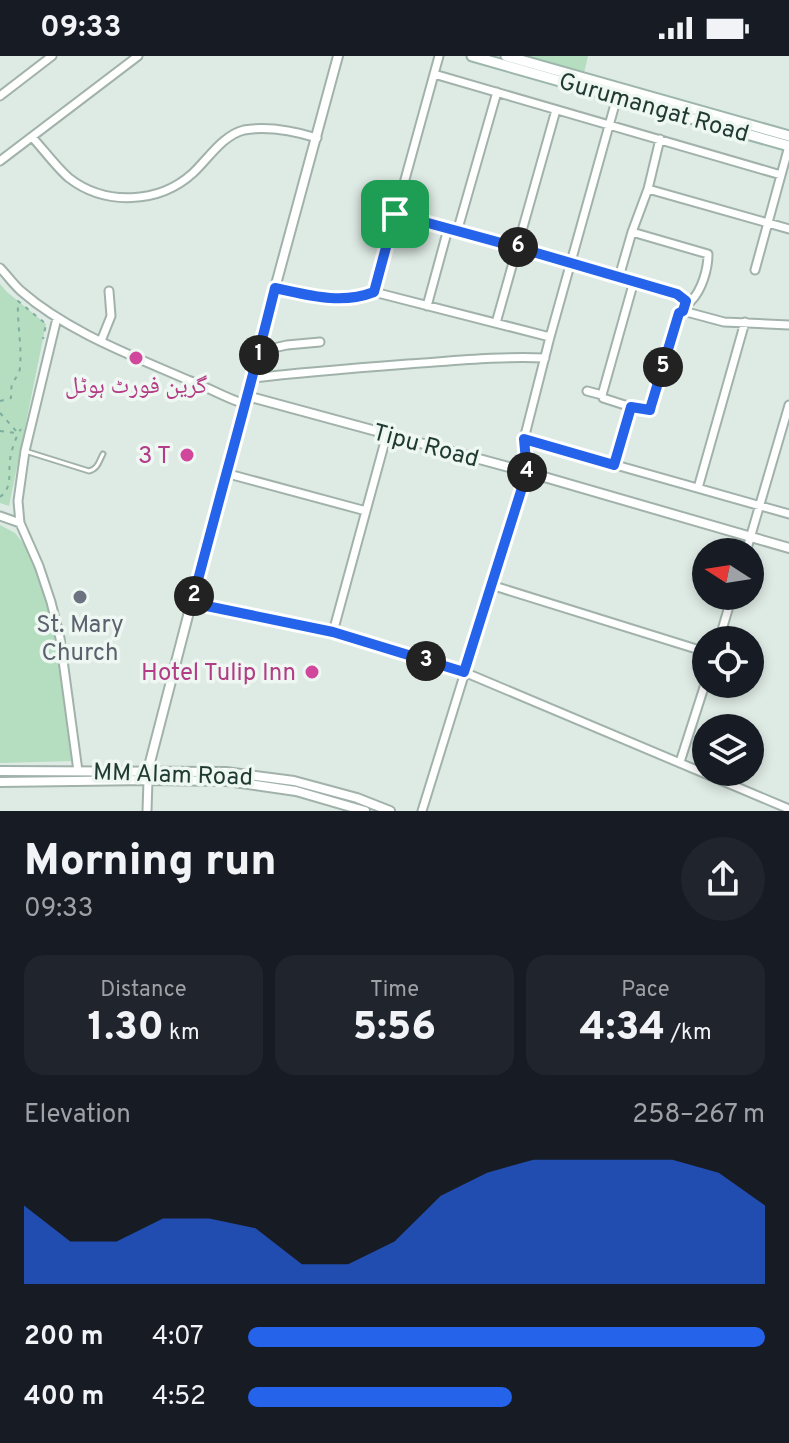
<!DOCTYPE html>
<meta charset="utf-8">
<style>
body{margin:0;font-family:Overpass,"Noto Naskh Arabic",sans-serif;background:#20242c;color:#f1f3f6;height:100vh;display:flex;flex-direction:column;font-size:30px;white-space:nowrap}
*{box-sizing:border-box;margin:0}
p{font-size:26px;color:#9ea1a6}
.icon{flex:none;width:44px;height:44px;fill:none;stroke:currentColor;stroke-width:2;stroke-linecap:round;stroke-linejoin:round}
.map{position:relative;height:755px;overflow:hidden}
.panel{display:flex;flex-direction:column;background:#171b24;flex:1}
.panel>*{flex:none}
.needle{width:52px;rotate:282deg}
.tools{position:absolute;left:692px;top:482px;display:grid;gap:16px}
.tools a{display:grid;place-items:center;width:72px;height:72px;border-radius:50%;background:#171b24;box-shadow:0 4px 12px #0003;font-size:40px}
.pin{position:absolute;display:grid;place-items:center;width:68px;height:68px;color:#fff;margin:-34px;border-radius:16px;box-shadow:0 4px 12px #0006}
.km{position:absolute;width:40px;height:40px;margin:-20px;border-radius:50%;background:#222;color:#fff;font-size:22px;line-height:40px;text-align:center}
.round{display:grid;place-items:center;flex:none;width:84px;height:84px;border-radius:42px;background:#20242c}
.summary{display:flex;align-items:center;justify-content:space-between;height:136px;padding:0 24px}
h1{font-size:44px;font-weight:800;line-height:60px}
.figures{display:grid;grid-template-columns:repeat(3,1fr);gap:12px;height:136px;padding:8px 24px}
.figures div{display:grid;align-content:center;border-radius:20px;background:#20242c;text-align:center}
.figures b{font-size:40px;font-weight:800}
.figures small{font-size:22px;font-weight:400}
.figures p{font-size:22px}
.chart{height:224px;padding:16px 24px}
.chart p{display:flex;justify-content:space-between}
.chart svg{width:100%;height:144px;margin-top:8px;fill:#2563eb;opacity:.7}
ul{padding:0 24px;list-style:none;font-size:26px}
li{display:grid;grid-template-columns:128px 96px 1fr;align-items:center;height:60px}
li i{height:20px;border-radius:10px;background:#2563eb}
.status{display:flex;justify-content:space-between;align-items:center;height:56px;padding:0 40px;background:#171b24;direction:ltr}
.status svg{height:22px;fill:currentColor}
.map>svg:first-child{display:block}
</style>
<div class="status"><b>09:33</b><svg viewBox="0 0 49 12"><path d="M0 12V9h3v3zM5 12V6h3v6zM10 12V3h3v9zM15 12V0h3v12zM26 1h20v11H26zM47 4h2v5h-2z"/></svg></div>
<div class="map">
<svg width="789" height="755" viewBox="0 0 789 755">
<rect width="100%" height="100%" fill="#deeae4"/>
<path fill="#b5ddbf" d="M 513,0 L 588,0 L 583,21 Z
M 0,228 L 7,236 L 46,268 L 9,450 L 0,447 Z
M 0,469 L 15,477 L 35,502 L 54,566 L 72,705 L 0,707 Z"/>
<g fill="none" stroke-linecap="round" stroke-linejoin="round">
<g stroke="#a1b2ab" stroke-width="7">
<path id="service" d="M 25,395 L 89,415 C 98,413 99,405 103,398"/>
</g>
<g stroke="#a1b2ab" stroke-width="11">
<path id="minor" d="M 434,18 L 781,119
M 0,40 L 52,0
M 32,81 C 43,93 58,113 69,122 C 105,150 159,148 193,117 C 208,103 223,79 244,74 C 268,70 294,75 317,82
M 660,83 L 648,133 L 789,173
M 0,105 L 138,0
M 395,158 L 516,191 L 677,238 L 686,245 L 683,255 L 724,266 L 789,269
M 457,176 L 497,36
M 632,176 L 708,198 C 708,213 702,234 691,245 L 686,245
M 0,212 C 7,219 13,228 21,235 C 68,276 131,299 188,324 C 208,331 225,342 245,348
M 755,214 L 789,90
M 619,221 L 632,176 L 648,133
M 634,225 L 602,339 L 603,342 L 631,351 L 650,354 L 679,257 L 683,255
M 275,232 C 308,239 341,248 374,236 L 550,281
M 374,236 L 439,0
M 427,250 L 448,173
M 57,262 L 25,395 L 18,445 L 20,467 L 39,510 L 51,546 L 60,582 L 78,715
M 496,267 L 556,54
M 101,285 L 111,260 L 109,235
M 260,295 L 287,289 L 320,286
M 253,322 C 304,316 356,312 408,308 C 453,305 499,300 545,302
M 587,335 L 602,339
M 524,383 L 789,458
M 614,409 L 631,351
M 225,417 L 366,455
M 698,432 L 745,266
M 0,460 L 20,467
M 746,496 L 789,349
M 491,529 L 706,596
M 192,547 L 333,576 L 464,616 L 789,753
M 333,576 L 387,378
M 719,584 L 732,540
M 680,706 L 706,625
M 147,755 L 148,724
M 422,755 L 527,416 L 524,383 L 550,281 L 617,41"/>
</g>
<g stroke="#a1b2ab" stroke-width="12">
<path id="tertiary" d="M 247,340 L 527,416 L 789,492
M 148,714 L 225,417 L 253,322 L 275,232 L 338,0
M 0,715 L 226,716 L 294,725 L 357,742 L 390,755
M 0,726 L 148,724 L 227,725 L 296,735 L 365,755"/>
</g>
<g stroke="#9db6ac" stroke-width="13">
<path id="secondary" d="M 472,0 L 789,90
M 506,0 L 789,80"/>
</g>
<path stroke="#7daf9e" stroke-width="2" stroke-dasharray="4 6" stroke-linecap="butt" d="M 0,345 L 11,342 C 11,340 11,331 12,329 C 14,323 20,318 20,311 C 22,289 17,268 18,245 L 46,268 L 43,283
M 0,357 L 17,376
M 0,375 L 16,377
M 0,441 C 13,431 8,418 10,404 C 11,395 16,380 21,373"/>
<use href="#service" stroke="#fff" stroke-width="3"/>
<use href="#minor" stroke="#fff" stroke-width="7"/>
<use href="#tertiary" stroke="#fff" stroke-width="8"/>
<use href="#secondary" stroke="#fff" stroke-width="9"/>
</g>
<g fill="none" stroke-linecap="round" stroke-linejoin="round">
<g stroke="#fff" stroke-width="16">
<path id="route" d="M 395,158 L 516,191 L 677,238 L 686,245 L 683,255 L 679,257 L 651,350 L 650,354 L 631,351 L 614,409 L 524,383 L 527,416 L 464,616 L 333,576 L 192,547 C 219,442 249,338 275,232 C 308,239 341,249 374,236 Z"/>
</g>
<use href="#route" stroke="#2563eb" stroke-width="10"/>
</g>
<g fill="#d1479c" stroke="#eef7f2" stroke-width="3">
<circle cx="136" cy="302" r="8"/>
<circle cx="187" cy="399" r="8"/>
<circle cx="312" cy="616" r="8"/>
</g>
<circle fill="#6b7280" stroke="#eef7f2" stroke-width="3" cx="80" cy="541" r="8"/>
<g text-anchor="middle" stroke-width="7" stroke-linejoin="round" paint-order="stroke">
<g font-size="24" fill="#1f3a32" stroke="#eef7f2">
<text transform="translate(654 51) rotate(16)" y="8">Gurumangat Road</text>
<text transform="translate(426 389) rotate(15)" y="8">Tipu Road</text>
<text transform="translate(173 718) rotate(2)" y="8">MM Alam Road</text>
</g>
<g font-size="24" fill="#b23c85" stroke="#eef7f2" text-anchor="end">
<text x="136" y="337" text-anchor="middle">گرین فورٹ ہوٹل</text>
<text x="171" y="407">3 T</text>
<text x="296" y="624">Hotel Tulip Inn</text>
</g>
<g font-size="24" fill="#5b616d" stroke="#eef7f2">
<text x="80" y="576">St. Mary<tspan x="80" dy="28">Church</tspan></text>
</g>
</g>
</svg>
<div class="tools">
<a><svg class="needle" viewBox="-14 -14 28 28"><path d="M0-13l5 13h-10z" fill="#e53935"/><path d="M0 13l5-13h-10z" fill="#9ea1a6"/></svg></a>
<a><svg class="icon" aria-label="locate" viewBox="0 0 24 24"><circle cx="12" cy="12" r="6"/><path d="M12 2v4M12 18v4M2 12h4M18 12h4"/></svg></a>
<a><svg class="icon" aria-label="layers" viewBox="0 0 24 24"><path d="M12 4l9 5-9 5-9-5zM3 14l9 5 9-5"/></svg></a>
</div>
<div class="pin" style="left:395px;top:158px;background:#1e9e55"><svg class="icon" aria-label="arrive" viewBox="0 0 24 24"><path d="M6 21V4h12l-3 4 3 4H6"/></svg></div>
<b class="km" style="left:259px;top:299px">1</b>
<b class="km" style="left:194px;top:540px">2</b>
<b class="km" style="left:426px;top:605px">3</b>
<b class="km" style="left:527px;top:416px">4</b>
<b class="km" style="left:663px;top:311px">5</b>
<b class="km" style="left:518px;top:191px">6</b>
</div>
<section class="panel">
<div class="summary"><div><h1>Morning run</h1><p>09:33</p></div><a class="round"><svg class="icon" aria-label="share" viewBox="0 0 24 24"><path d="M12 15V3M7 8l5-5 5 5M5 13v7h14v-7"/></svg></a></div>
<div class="figures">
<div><p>Distance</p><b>1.30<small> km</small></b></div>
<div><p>Time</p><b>5:56</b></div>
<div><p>Pace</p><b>4:34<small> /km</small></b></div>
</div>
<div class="chart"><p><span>Elevation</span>258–267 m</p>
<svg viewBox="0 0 160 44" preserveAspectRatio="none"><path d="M0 44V20L10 31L20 31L30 24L40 24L50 27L60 38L70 38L80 31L90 17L100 10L110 6L120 6L130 6L140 6L150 10L160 20V44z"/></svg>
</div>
<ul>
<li><b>200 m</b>4:07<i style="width:100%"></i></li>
<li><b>400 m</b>4:52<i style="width:51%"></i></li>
</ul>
</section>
